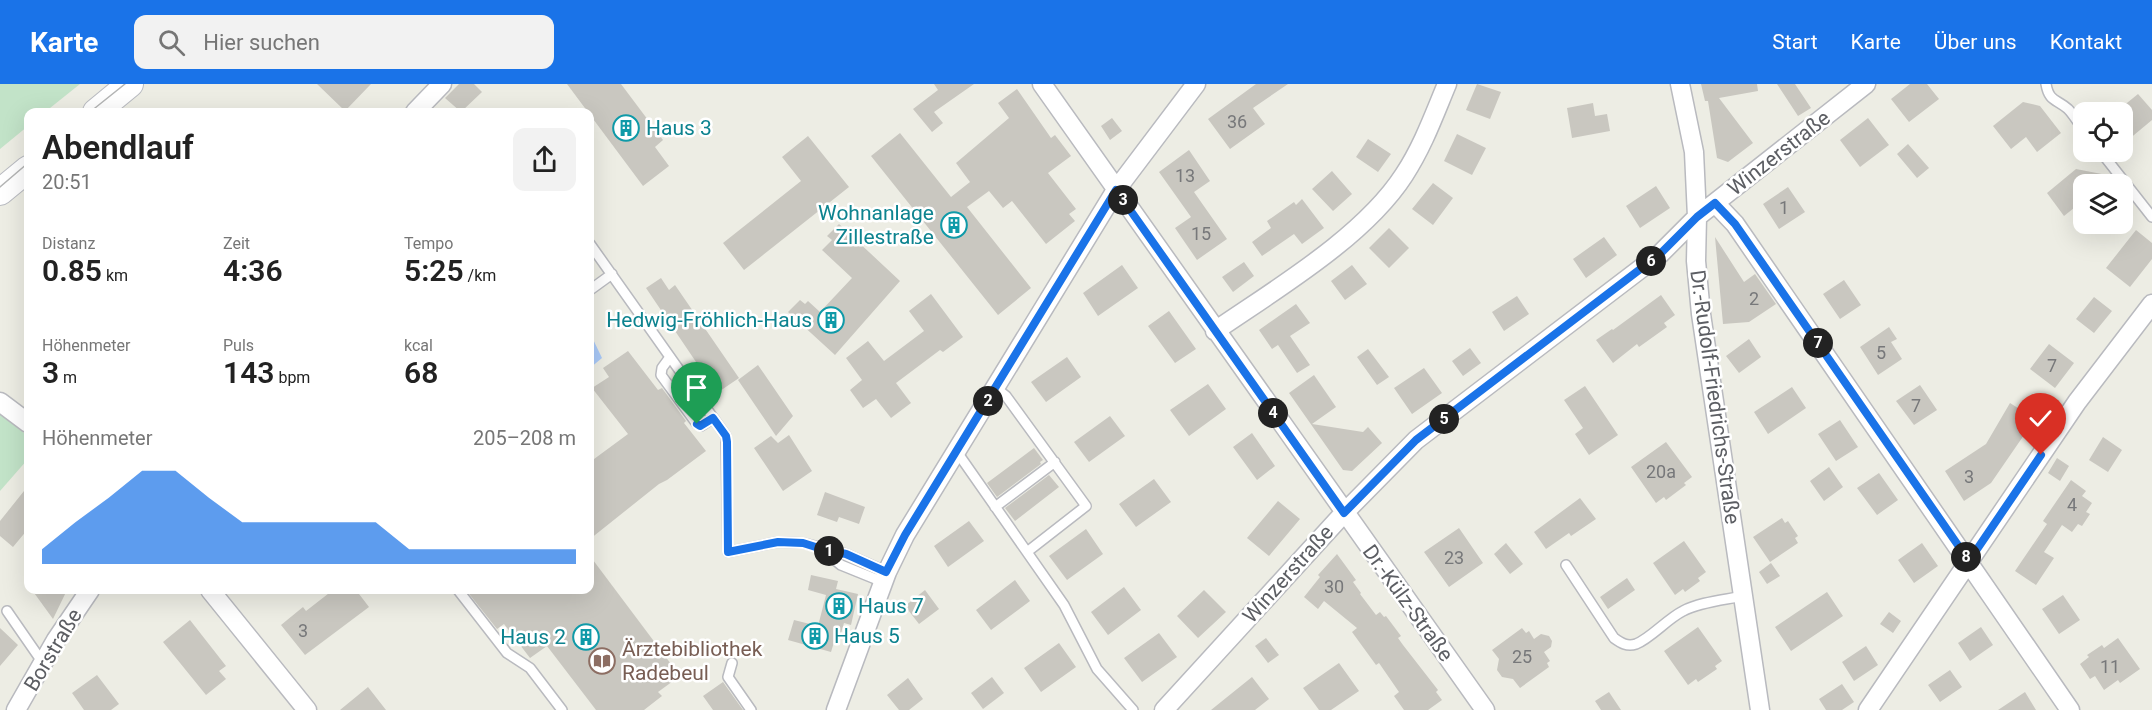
<!DOCTYPE html>
<html lang="de">
<meta charset="utf-8">
<style>
body{margin:0;font-family:Roboto,sans-serif;background:#f2f2f2;color:#222;height:100vh;display:flex;flex-direction:column;font-size:22px;white-space:nowrap}
*{box-sizing:border-box;margin:0}
p{font-size:20px;color:#767676}
.icon{flex:none;width:33px;height:33px;fill:none;stroke:currentColor;stroke-width:2;stroke-linecap:round;stroke-linejoin:round}
.map{position:relative;flex:1;overflow:hidden}
.sheet{position:absolute;left:24px;top:24px;width:570px;height:486px;display:flex;flex-direction:column;background:#fff;border-radius:12px;box-shadow:0 6px 24px #0002}
.sheet>*{flex:none}
.fabs{position:absolute;left:2073px;top:18px;display:grid;gap:12px}
.fabs a{display:grid;place-items:center;width:60px;height:60px;border-radius:12px;background:#fff;box-shadow:0 6px 24px #0002;font-size:30px}
.pin{position:absolute;display:grid;place-items:center;width:51px;height:51px;color:#fff;margin:-62px -26px;border-radius:50% 50% 50% 0;rotate:-45deg;box-shadow:0 0 6px #0007}
.pin .icon{rotate:45deg}
.km{position:absolute;width:30px;height:30px;margin:-15px;border-radius:50%;background:#222;color:#fff;font-size:16px;line-height:30px;text-align:center}
.round{display:grid;place-items:center;flex:none;width:63px;height:63px;border-radius:12px;background:#f2f2f2}
.summary{display:flex;align-items:center;justify-content:space-between;height:102px;padding:0 18px}
h1{font-size:33px;font-weight:600;line-height:45px}
.metrics{display:grid;grid-template-columns:repeat(3,1fr);gap:9px;height:102px;padding:6px 18px}
.metrics div{display:grid;align-content:center}
.metrics b{font-size:30px;font-weight:600}
.metrics small{font-size:16px;font-weight:400}
.metrics p{font-size:16px}
.chart{height:168px;padding:12px 18px}
.chart p{display:flex;justify-content:space-between}
.chart svg{width:100%;height:108px;margin-top:6px;fill:#1a73e8;opacity:.7}
header{display:flex;align-items:center;gap:36px;box-sizing:border-box;height:84px;padding:0 30px;background:#1a73e8;color:#fff}
header strong{font-size:28px}
nav{display:flex;gap:33px;margin-inline-start:auto;font-size:21px}
.search{width:420px;height:54px;background:#f2f2f2;display:flex;align-items:center;gap:15px;box-sizing:border-box;padding:0 21px;border-radius:12px;color:#767676;font-size:22px}
.map>svg:first-child{display:block}
</style>
<header>
<strong>Karte</strong>
<div class="search"><svg class="icon" aria-label="search" viewBox="0 0 24 24"><circle cx="10" cy="10" r="6"/><path d="M15 15l6 6"/></svg>Hier suchen</div>
<nav><a>Start</a><a>Karte</a><a>Über uns</a><a>Kontakt</a></nav>
</header>
<div class="map">
<svg width="2152" height="626" viewBox="0 0 2152 626">
<rect width="100%" height="100%" fill="#edede4"/>
<path fill="#c2e3c8" d="M 0,0 L 80,0 L 45,28 L 28,28 L 28,42 L 0,65 Z
M 0,330 L 28,352 L 28,375 L 0,407 Z"/>
<path fill="#a9c9f8" d="M 590,249 L 602,274 L 590,284 Z"/>
<path fill="#c9c7c0" d="M 317,0 L 371,0 L 345,27 Z
M 459,0 L 474,0 L 482,8 L 461,28 L 445,14 Z
M 567,0 L 621,0 L 663,56 L 655,63 L 669,82 L 643,102 Z
M 934,0 L 974,0 L 934,28 L 943,39 L 932,48 L 913,25 L 938,6 Z
M 1256,0 L 1288,0 L 1253,24 L 1265,40 L 1230,65 L 1208,35 Z
M 1477,0 L 1501,8 L 1490,35 L 1466,26 Z
M 1701,0 L 1757,0 L 1758,7 L 1719,14 L 1753,59 L 1728,78 L 1717,74 L 1708,17 L 1705,17 Z
M 1777,0 L 1795,0 L 1811,24 L 1798,32 Z
M 1910,0 L 1927,0 L 1939,15 L 1909,38 L 1891,15 Z
M 1017,5 L 1051,54 L 1055,51 L 1071,72 L 1048,89 L 1076,125 L 1069,130 L 1075,137 L 1046,160 L 1012,117 L 1003,124 L 989,107 L 967,123 L 1031,204 L 998,231 L 871,72 L 900,49 L 951,113 L 970,98 L 956,79 L 1009,34 L 998,19 Z
M 2138,10 L 2152,26 L 2152,36 L 2122,61 L 2122,23 Z
M 2023,18 L 2040,22 L 2061,49 L 2037,68 L 2026,53 L 2011,65 L 1993,42 Z
M 1593,19 L 1595,32 L 1607,30 L 1610,47 L 1572,54 L 1567,24 Z
M 1112,34 L 1122,47 L 1110,56 L 1101,42 Z
M 1868,34 L 1889,61 L 1860,83 L 1840,56 Z
M 1457,50 L 1486,64 L 1472,91 L 1444,77 Z
M 808,52 L 849,103 L 744,186 L 723,159 L 801,97 L 782,73 Z
M 1368,55 L 1391,70 L 1378,88 L 1356,73 Z
M 1908,60 L 1929,84 L 1917,94 L 1897,70 Z
M 1189,66 L 1210,97 L 1194,108 L 1227,155 L 1197,176 L 1175,144 L 1191,133 L 1159,88 Z
M 2076,85 L 2112,92 L 2118,100 L 2084,100 L 2084,116 L 2064,132 L 2047,109 Z
M 1332,87 L 1352,110 L 1333,127 L 1312,105 Z
M 1433,99 L 1453,114 L 1433,141 L 1412,125 Z
M 1656,102 L 1670,124 L 1640,144 L 1626,122 Z
M 1788,103 L 1805,128 L 1779,145 L 1763,120 Z
M 1302,115 L 1324,144 L 1302,160 L 1294,150 L 1262,172 L 1252,158 L 1271,144 L 1267,137 L 1294,118 L 1296,121 Z
M 839,140 L 900,197 L 835,271 L 788,228 L 800,216 L 805,220 L 808,217 L 820,228 L 852,194 L 822,166 L 832,156 L 827,152 Z
M 1389,144 L 1409,164 L 1389,184 L 1369,164 Z
M 2136,146 L 2152,159 L 2152,175 L 2130,203 L 2106,184 Z
M 1604,153 L 1617,171 L 1586,194 L 1573,175 Z
M 1715,153 L 1744,198 L 1755,190 L 1776,220 L 1749,238 L 1723,240 Z
M 1244,178 L 1254,192 L 1233,208 L 1222,193 Z
M 1122,181 L 1138,204 L 1098,232 L 1083,209 Z
M 1352,181 L 1367,200 L 1345,216 L 1331,197 Z
M 661,194 L 669,206 L 675,201 L 739,294 L 717,309 L 646,204 Z
M 1844,196 L 1861,221 L 1840,235 L 1823,210 Z
M 931,210 L 963,253 L 943,268 L 940,266 L 896,299 L 911,319 L 891,334 L 876,315 L 863,324 L 850,306 L 862,296 L 846,274 L 868,257 L 884,277 L 924,247 L 909,227 Z
M 1661,211 L 1675,231 L 1664,239 L 1667,243 L 1639,263 L 1637,260 L 1613,279 L 1596,256 L 1612,245 L 1613,246 Z
M 1517,212 L 1529,230 L 1504,247 L 1492,228 Z
M 2094,213 L 2112,227 L 2094,249 L 2076,235 Z
M 1296,220 L 1310,239 L 1290,252 L 1310,281 L 1297,289 L 1278,261 L 1272,265 L 1259,246 Z
M 1169,227 L 1196,265 L 1175,279 L 1148,242 Z
M 1889,243 L 1897,255 L 1891,258 L 1902,275 L 1878,291 L 1860,263 Z
M 1749,255 L 1761,273 L 1739,289 L 1726,272 Z
M 2049,260 L 2074,279 L 2055,304 L 2030,285 Z
M 1470,264 L 1481,279 L 1463,292 L 1452,277 Z
M 1368,265 L 1389,293 L 1377,301 L 1357,273 Z
M 628,267 L 658,306 L 662,304 L 686,337 L 684,339 L 706,367 L 667,396 L 659,400 L 590,455 L 590,378 L 628,350 L 592,304 L 609,293 L 603,284 Z
M 1067,273 L 1081,293 L 1046,318 L 1031,298 Z
M 758,281 L 793,332 L 776,352 L 738,296 Z
M 1424,284 L 1442,309 L 1412,330 L 1394,304 Z
M 1314,291 L 1336,323 L 1312,340 L 1363,348 L 1368,343 L 1382,359 L 1352,387 L 1343,386 L 1289,309 Z
M 675,293 L 699,326 L 697,328 L 672,295 Z
M 1208,300 L 1226,325 L 1189,352 L 1170,326 Z
M 1920,301 L 1937,326 L 1914,341 L 1896,317 Z
M 1585,302 L 1618,351 L 1589,371 L 1575,350 L 1583,344 L 1564,316 Z
M 1792,303 L 1806,324 L 1768,350 L 1754,328 Z
M 2010,319 L 2035,335 L 1991,399 L 1964,417 L 1945,387 L 1986,360 Z
M 1110,332 L 1125,352 L 1089,378 L 1074,358 Z
M 1840,336 L 1858,363 L 1836,377 L 1818,350 Z
M 1252,349 L 1275,382 L 1257,396 L 1233,363 Z
M 789,351 L 812,387 L 783,407 L 754,364 L 771,352 L 778,359 Z
M 2103,353 L 2122,366 L 2108,388 L 2089,376 Z
M 1666,358 L 1692,393 L 1684,399 L 1686,401 L 1666,416 L 1664,413 L 1656,419 L 1631,383 Z
M 1034,364 L 1043,376 L 1040,378 L 1041,380 L 997,413 L 987,399 Z
M 2057,374 L 2069,382 L 2060,397 L 2048,389 Z
M 1829,383 L 1843,403 L 1824,417 L 1810,397 Z
M 1879,389 L 1898,416 L 1877,431 L 1857,404 Z
M 1049,391 L 1059,403 L 1015,437 L 1005,424 Z
M 1154,395 L 1171,418 L 1136,443 L 1119,420 Z
M 2071,396 L 2086,407 L 2082,412 L 2092,419 L 2086,428 L 2090,430 L 2082,442 L 2078,440 L 2072,448 L 2062,441 L 2044,468 L 2054,474 L 2036,501 L 2015,487 L 2047,440 L 2043,437 Z
M 28,402 L 28,445 L 13,463 L 0,452 L 0,437 Z
M 825,408 L 865,423 L 859,440 L 839,433 L 837,438 L 817,431 Z
M 1580,414 L 1596,435 L 1571,452 L 1569,449 L 1546,465 L 1534,448 Z
M 1278,417 L 1300,435 L 1269,472 L 1247,454 Z
M 1782,434 L 1785,439 L 1788,437 L 1798,452 L 1795,454 L 1798,459 L 1770,478 L 1753,453 Z
M 969,437 L 984,457 L 948,483 L 934,462 Z
M 1459,444 L 1483,479 L 1449,503 L 1424,468 Z
M 1086,445 L 1103,470 L 1067,496 L 1049,472 Z
M 1684,457 L 1706,488 L 1698,494 L 1700,497 L 1685,508 L 1683,505 L 1675,511 L 1653,479 Z
M 1506,459 L 1523,480 L 1510,490 L 1494,470 Z
M 1922,459 L 1938,482 L 1914,499 L 1898,476 Z
M 1337,470 L 1356,496 L 1353,498 L 1361,509 L 1360,510 L 1376,531 L 1380,528 L 1384,533 L 1386,532 L 1401,552 L 1398,554 L 1403,561 L 1438,606 L 1436,608 L 1442,616 L 1428,626 L 1404,626 L 1394,612 L 1399,608 L 1379,579 L 1376,581 L 1352,548 L 1357,544 L 1324,517 L 1318,525 L 1304,513 L 1320,493 L 1318,491 Z
M 590,472 L 680,592 L 658,608 L 662,612 L 644,626 L 596,626 L 547,562 L 530,574 L 504,540 L 497,545 L 466,506 L 590,506 Z
M 1771,479 L 1780,492 L 1767,500 L 1759,488 Z
M 811,491 L 838,497 L 836,505 L 858,510 L 851,541 L 844,539 L 839,556 L 835,555 L 831,568 L 788,556 L 794,536 L 818,542 L 826,511 L 808,506 Z
M 1627,494 L 1635,506 L 1608,525 L 1600,513 Z
M 1015,496 L 1030,517 L 991,546 L 976,526 Z
M 1124,503 L 1141,526 L 1108,551 L 1091,528 Z
M 32,506 L 67,506 L 53,535 Z
M 333,506 L 356,506 L 369,523 L 305,571 L 281,541 L 303,523 L 306,527 Z
M 925,506 L 939,525 L 919,540 L 905,522 Z
M 1204,506 L 1226,528 L 1198,554 L 1177,532 Z
M 1827,508 L 1843,532 L 1791,567 L 1775,543 Z
M 2063,511 L 2080,536 L 2059,550 L 2042,525 Z
M 1889,528 L 1901,537 L 1893,549 L 1880,540 Z
M 190,536 L 226,582 L 219,587 L 226,595 L 206,611 L 163,558 Z
M 1698,543 L 1722,577 L 1715,582 L 1717,585 L 1698,598 L 1696,595 L 1688,601 L 1664,567 Z
M 1981,543 L 1993,561 L 1970,577 L 1958,559 Z
M 0,544 L 18,561 L 0,582 Z
M 1522,544 L 1526,549 L 1529,547 L 1534,555 L 1541,550 L 1549,552 L 1552,557 L 1551,563 L 1544,568 L 1550,577 L 1547,579 L 1549,583 L 1520,604 L 1513,595 L 1502,593 L 1497,586 L 1499,575 L 1492,566 Z
M 1159,549 L 1177,573 L 1142,598 L 1124,574 Z
M 1266,554 L 1279,571 L 1268,579 L 1255,562 Z
M 2118,554 L 2140,585 L 2120,599 L 2118,596 L 2104,606 L 2095,592 L 2090,595 L 2080,580 L 2089,573 L 2087,571 L 2102,561 L 2104,564 Z
M 1059,559 L 1076,583 L 1041,608 L 1024,584 Z
M 1866,562 L 1878,581 L 1854,597 L 1842,578 Z
M 1339,579 L 1359,607 L 1331,626 L 1319,626 L 1303,604 Z
M 1950,586 L 1962,603 L 1940,618 L 1928,601 Z
M 97,591 L 119,620 L 111,626 L 84,626 L 72,609 Z
M 992,593 L 1004,609 L 983,625 L 971,609 Z
M 1252,593 L 1269,615 L 1255,626 L 1211,626 Z
M 908,594 L 923,615 L 909,626 L 899,626 L 887,611 Z
M 723,598 L 743,626 L 713,626 L 703,612 Z
M 1842,600 L 1854,618 L 1842,626 L 1826,626 L 1819,615 Z
M 368,603 L 386,626 L 340,626 Z
M 1609,608 L 1621,626 L 1601,626 L 1595,617 Z
M 2025,608 L 2036,626 L 1998,626 Z"/>
<g fill="none" stroke-linecap="round" stroke-linejoin="round">
<g stroke="#b9babf" stroke-width="12">
<path id="service" d="M 2046,0 C 2049,18 2057,15 2068,25 C 2074,31 2078,39 2084,46
M 2101,68 L 2152,133
M 590,160 L 726,352 L 728,468 L 778,458 L 803,459 L 846,470 L 887,488
M 590,206 L 612,190
M 670,273 L 662,284 L 661,291 L 697,340 L 701,342 L 713,334
M 996,304 L 1006,312 L 1086,422 L 1027,468
M 957,368 L 1064,521 L 1097,585 L 1133,626
M 995,423 L 1055,378
M 824,467 L 841,481 L 883,498
M 1566,481 L 1614,554 C 1621,559 1627,563 1636,560 C 1651,554 1667,535 1683,527 C 1700,518 1724,516 1743,512
M 458,506 L 507,569 L 530,584 L 562,626
M 7,527 L 43,579
M 732,579 L 728,593 L 751,626"/>
</g>
<g stroke="#b9babf" stroke-width="21">
<path id="minor" d="M 1042,0 L 1485,626
M 1680,0 L 1694,68 L 1697,133 L 1696,177 L 1701,230 L 1760,626
M 415,28 L 442,0
M 1715,119 L 1735,140 L 2070,626
M 1215,247 C 1276,205 1364,153 1404,91 C 1423,62 1434,31 1447,0
M 0,318 L 28,339
M 210,506 L 307,626
M 16,626 L 56,556 L 90,506
M 836,626 L 887,488 L 905,451 L 1116,106 L 1196,0
M 1164,626 L 1344,429 L 1416,356 L 1660,170 L 1697,133 L 1866,0
M 1868,626 L 2077,318 L 2152,220"/>
</g>
<g stroke="#b9bbc1" stroke-width="28">
<path id="secondary" d="M 96,28 L 130,0
M 0,108 L 28,85"/>
</g>
<use href="#service" stroke="#fff" stroke-width="9"/>
<use href="#minor" stroke="#fff" stroke-width="18"/>
<use href="#secondary" stroke="#fff" stroke-width="26"/>
<path stroke="#b4b5b5" stroke-width="1.5" d="M 90,28 L 125,0
M 0,103 L 28,79"/>
</g>
<g fill="none" stroke-linecap="round" stroke-linejoin="round">
<g stroke="#fff" stroke-width="12">
<path id="route" d="M 697,340 L 700,342 L 713,334 L 726,352 L 727,358 L 728,468 L 778,458 L 803,459 L 822,465 L 846,470 L 886,488 L 905,451 L 1116,106 L 1344,429 L 1416,356 L 1660,170 L 1697,133 L 1715,119 L 1735,140 L 1969,477 L 2041,371"/>
</g>
<use href="#route" stroke="#1a73e8" stroke-width="8"/>
</g>
<defs>
<g id="building-ring" transform="scale(1.35)"><circle r="9.5" fill="#fff" stroke="#0f9aa8" stroke-width="1.5"/><path d="M-4-6H4V6H1V3H-1V6H-4ZM-2.5-4.3h1.7v1.8h-1.7ZM.8-4.3h1.7v1.8H.8ZM-2.5-1h1.7V.8h-1.7ZM.8-1h1.7V.8H.8Z" fill="#0f9aa8"/></g>
<g id="library-ring" transform="scale(1.35)"><circle r="9.5" fill="#fff" stroke="#8d6e63" stroke-width="1.5"/><path d="M-6-4Q-3-5.5-.7-3.5V5Q-3 3-6 4ZM6-4Q3-5.5 .7-3.5V5Q3 3 6 4Z" fill="#8d6e63"/></g>
</defs>
<g fill-rule="evenodd">
<use href="#building-ring" x="626" y="44"/>
<use href="#building-ring" x="954" y="141"/>
<use href="#building-ring" x="831" y="236"/>
<use href="#building-ring" x="839" y="522"/>
<use href="#building-ring" x="815" y="552"/>
<use href="#building-ring" x="586" y="553"/>
<use href="#library-ring" x="602" y="577"/>
</g>
<g text-anchor="middle" stroke-width="5" stroke-linejoin="round" paint-order="stroke">
<g font-size="18" fill="#77787a">
<text x="1237" y="44">36</text>
<text x="1185" y="98">13</text>
<text x="1784" y="130">1</text>
<text x="1201" y="156">15</text>
<text x="1754" y="221">2</text>
<text x="1881" y="275">5</text>
<text x="2052" y="288">7</text>
<text x="1916" y="328">7</text>
<text x="1661" y="394">20a</text>
<text x="1969" y="399">3</text>
<text x="2072" y="427">4</text>
<text x="1454" y="480">23</text>
<text x="1334" y="509">30</text>
<text x="303" y="553">3</text>
<text x="1522" y="579">25</text>
<text x="2110" y="589">11</text>
</g>
<g font-size="21" fill="#0d838f" stroke="#fff" text-anchor="start">
<text x="646" y="51">Haus 3</text>
<text x="934" y="136" text-anchor="end">Wohnanlage<tspan x="934" dy="24">Zillestraße</tspan></text>
<text x="812" y="243" text-anchor="end">Hedwig-Fröhlich-Haus</text>
<text x="858" y="529">Haus 7</text>
<text x="834" y="559">Haus 5</text>
<text x="566" y="560" text-anchor="end">Haus 2</text>
</g>
<g font-size="21" fill="#5c5e63" stroke="#fff">
<text transform="translate(1779 69) rotate(-38)" y="7">Winzerstraße</text>
<text transform="translate(1715 313) rotate(82)" y="7">Dr.-Rudolf-Friedrichs-Straße</text>
<text transform="translate(1288 490) rotate(-48)" y="7">Winzerstraße</text>
<text transform="translate(1408 519) rotate(54)" y="7">Dr.-Külz-Straße</text>
<text transform="translate(53 566) rotate(-59)" y="7">Borstraße</text>
</g>
<g font-size="21" fill="#785e54" stroke="#fff" text-anchor="start">
<text x="622" y="572">Ärztebibliothek<tspan x="622" dy="24">Radebeul</tspan></text>
</g>
</g>
</svg>
<div class="fabs">
<a><svg class="icon" aria-label="locate" viewBox="0 0 24 24"><circle cx="12" cy="12" r="6"/><path d="M12 2v4M12 18v4M2 12h4M18 12h4"/></svg></a>
<a><svg class="icon" aria-label="layers" viewBox="0 0 24 24"><path d="M12 4l9 5-9 5-9-5zM3 14l9 5 9-5"/></svg></a>
</div>
<div class="pin" style="left:697px;top:340px;background:#1e9e55"><svg class="icon" aria-label="arrive" viewBox="0 0 24 24"><path d="M6 21V4h12l-3 4 3 4H6"/></svg></div>
<div class="pin" style="left:2041px;top:371px;background:#d93025"><svg class="icon" aria-label="check" viewBox="0 0 24 24"><path d="M5 12l5 5 9-10"/></svg></div>
<b class="km" style="left:829px;top:467px">1</b>
<b class="km" style="left:988px;top:317px">2</b>
<b class="km" style="left:1123px;top:116px">3</b>
<b class="km" style="left:1273px;top:329px">4</b>
<b class="km" style="left:1444px;top:335px">5</b>
<b class="km" style="left:1651px;top:177px">6</b>
<b class="km" style="left:1818px;top:259px">7</b>
<b class="km" style="left:1966px;top:473px">8</b>
<section class="sheet">
<div class="summary"><div><h1>Abendlauf</h1><p>20:51</p></div><a class="round"><svg class="icon" aria-label="share" viewBox="0 0 24 24"><path d="M12 15V3M7 8l5-5 5 5M5 13v7h14v-7"/></svg></a></div>
<div class="metrics">
<div><p>Distanz</p><b>0.85<small> km</small></b></div>
<div><p>Zeit</p><b>4:36</b></div>
<div><p>Tempo</p><b>5:25<small> /km</small></b></div>
</div>
<div class="metrics">
<div><p>Höhenmeter</p><b>3<small> m</small></b></div>
<div><p>Puls</p><b>143<small> bpm</small></b></div>
<div><p>kcal</p><b>68</b></div>
</div>
<div class="chart"><p><span>Höhenmeter</span>205–208 m</p>
<svg viewBox="0 0 160 44" preserveAspectRatio="none"><path d="M0 44V38L10 27L20 17L30 6L40 6L50 17L60 27L70 27L80 27L90 27L100 27L110 38L120 38L130 38L140 38L150 38L160 38V44z"/></svg>
</div>
</section>
</div>
